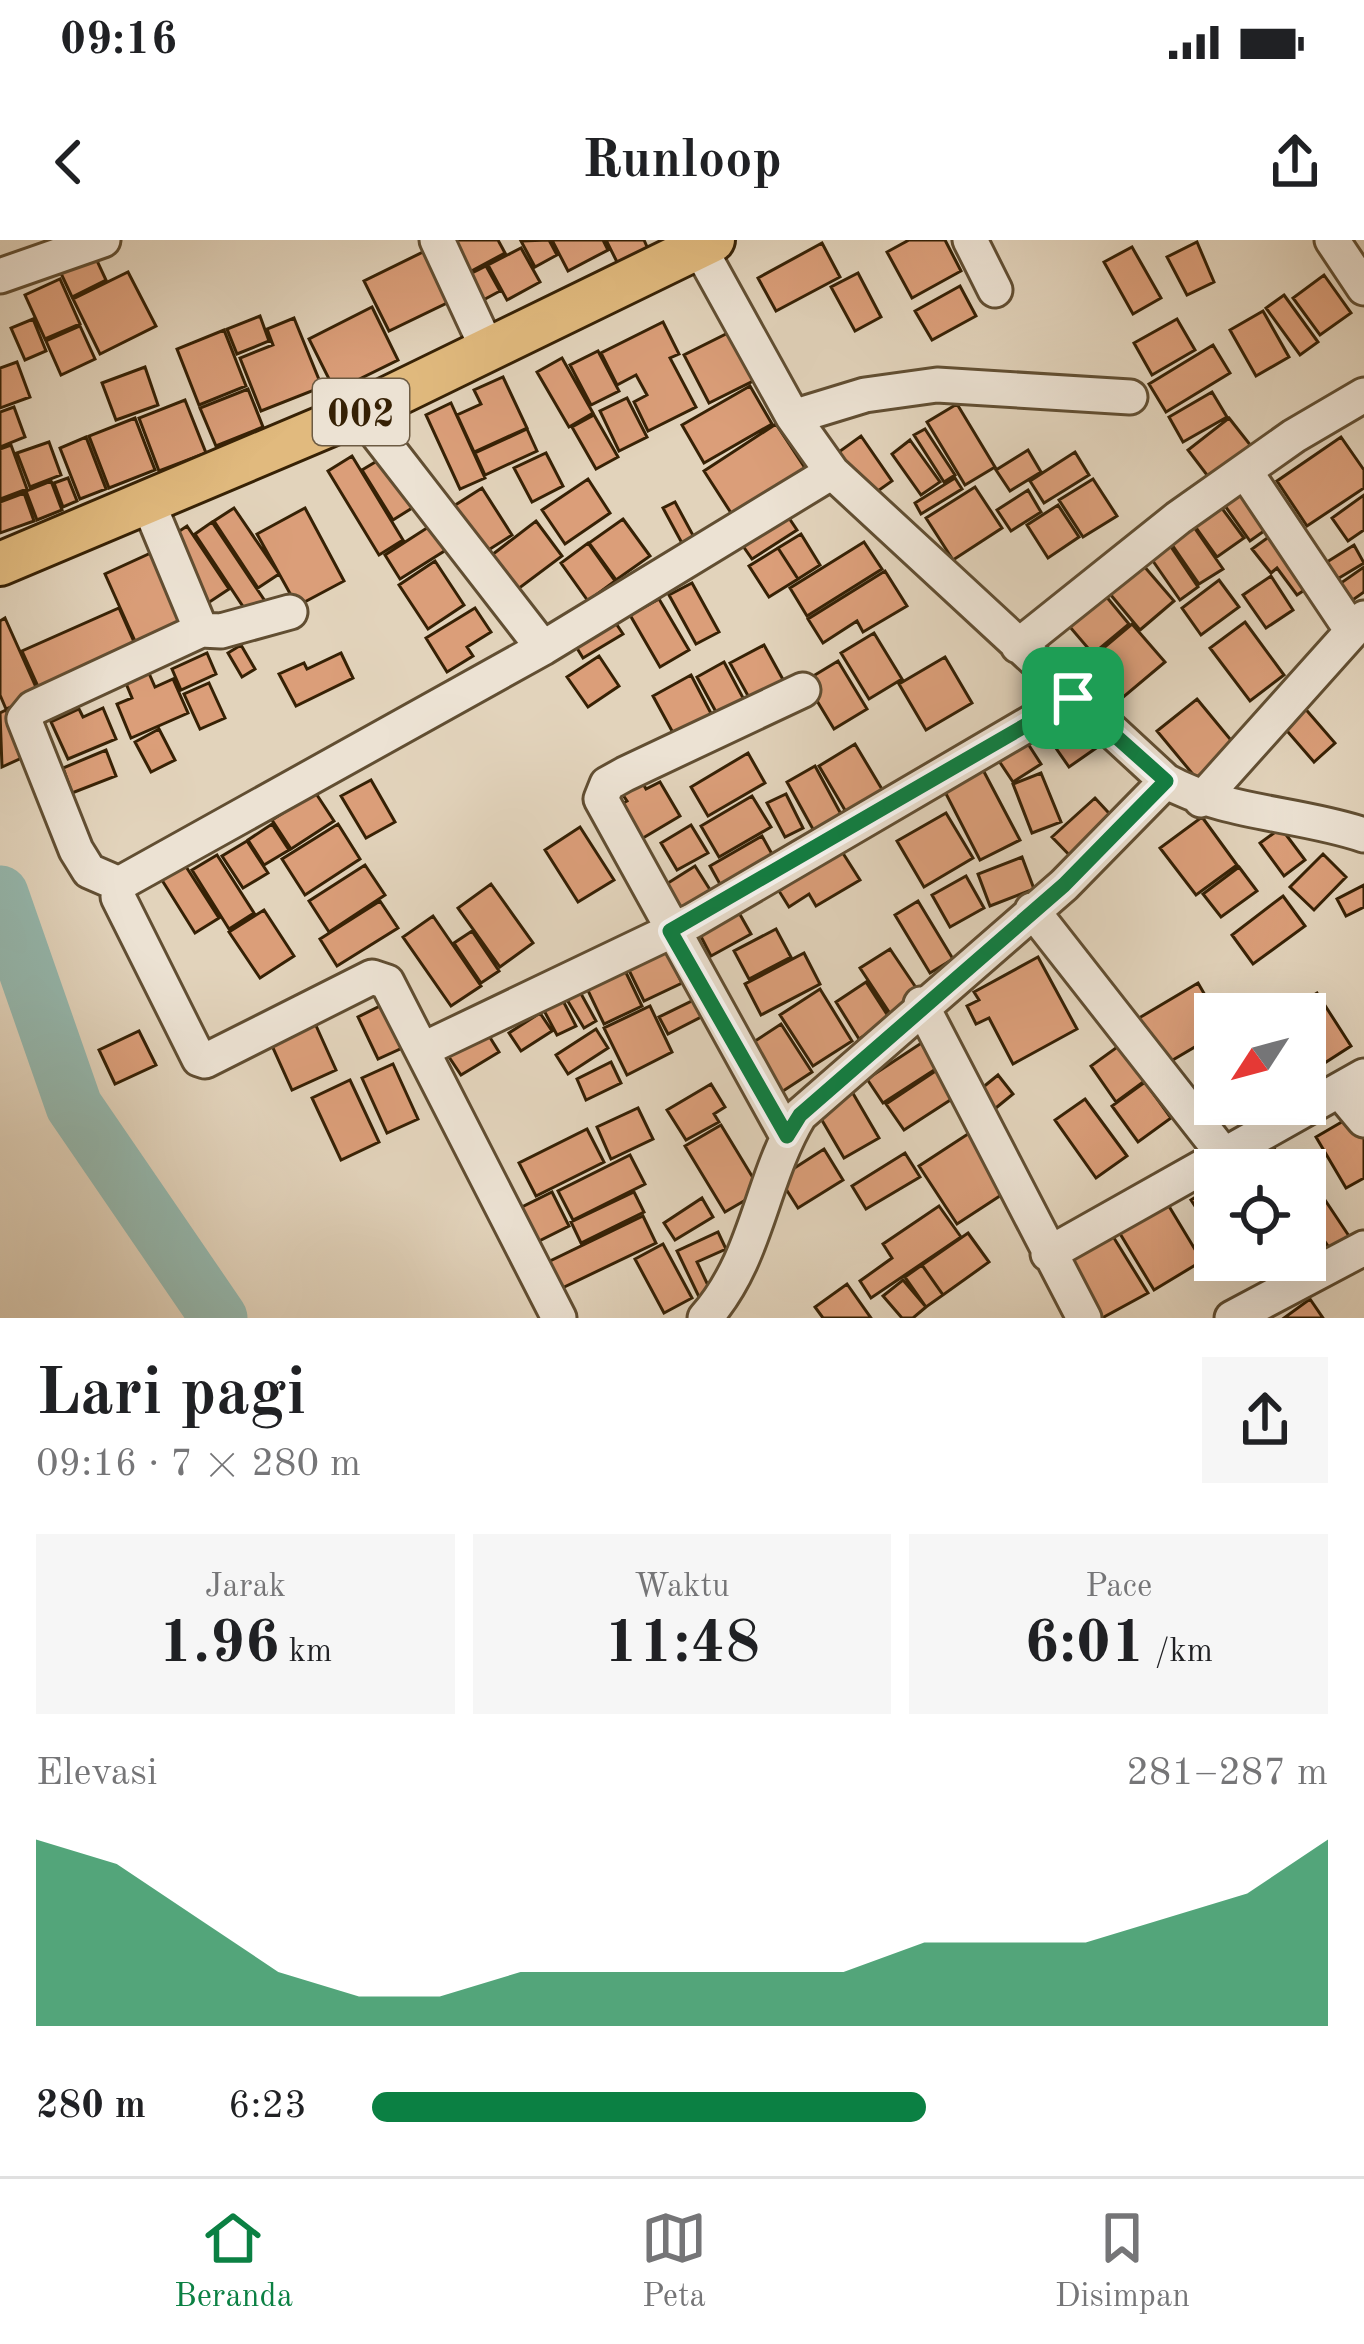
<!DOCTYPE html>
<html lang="id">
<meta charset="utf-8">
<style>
body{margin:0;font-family:"Old Standard TT",serif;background:#f6f6f6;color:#202124;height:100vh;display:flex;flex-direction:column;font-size:45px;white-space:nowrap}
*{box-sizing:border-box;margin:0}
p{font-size:39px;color:#757577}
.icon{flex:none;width:66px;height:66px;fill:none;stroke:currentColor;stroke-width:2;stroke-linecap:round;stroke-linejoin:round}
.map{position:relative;height:1078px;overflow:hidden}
.details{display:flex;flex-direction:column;background:#fff;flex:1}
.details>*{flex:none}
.needle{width:78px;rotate:234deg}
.tools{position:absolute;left:1194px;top:753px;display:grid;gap:24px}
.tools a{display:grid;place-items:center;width:132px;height:132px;border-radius:0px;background:#fff;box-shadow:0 12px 48px #0002;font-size:60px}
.pin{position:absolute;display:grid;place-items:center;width:102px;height:102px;color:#fff;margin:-51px;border-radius:24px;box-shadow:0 6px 18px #0006}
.round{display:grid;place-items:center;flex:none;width:126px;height:126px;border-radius:0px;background:#f6f6f6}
.summary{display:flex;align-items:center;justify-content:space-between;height:204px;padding:0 36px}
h1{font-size:66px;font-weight:600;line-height:90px}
.stats{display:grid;grid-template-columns:repeat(3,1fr);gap:18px;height:204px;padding:12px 36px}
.stats div{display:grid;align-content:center;border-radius:0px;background:#f6f6f6;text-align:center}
.stats b{font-size:60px;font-weight:600}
.stats small{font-size:33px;font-weight:400}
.stats p{font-size:33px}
.chart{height:336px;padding:24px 36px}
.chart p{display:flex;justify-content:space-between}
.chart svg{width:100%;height:216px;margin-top:12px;fill:#0b8043;opacity:.7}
ul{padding:0 36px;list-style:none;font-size:39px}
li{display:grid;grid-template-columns:192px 144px 1fr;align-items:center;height:90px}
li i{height:30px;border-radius:15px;background:#0b8043}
.status{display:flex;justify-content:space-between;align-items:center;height:84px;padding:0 60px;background:#fff;direction:ltr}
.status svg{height:33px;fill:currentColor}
header{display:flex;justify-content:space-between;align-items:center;height:156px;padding:0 36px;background:#fff;font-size:54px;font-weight:600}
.dock{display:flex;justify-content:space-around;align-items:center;height:168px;border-top:3px solid #e0e0e0;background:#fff;font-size:33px;color:#757577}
.dock a{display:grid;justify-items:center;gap:6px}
.dock .current{color:#0b8043}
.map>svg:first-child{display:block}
</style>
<div class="status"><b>09:16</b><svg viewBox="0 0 49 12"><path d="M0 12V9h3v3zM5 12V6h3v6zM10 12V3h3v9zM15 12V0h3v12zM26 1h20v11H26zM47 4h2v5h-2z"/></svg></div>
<header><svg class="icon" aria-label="back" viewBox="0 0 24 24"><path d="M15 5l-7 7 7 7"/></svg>Runloop<svg class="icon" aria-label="share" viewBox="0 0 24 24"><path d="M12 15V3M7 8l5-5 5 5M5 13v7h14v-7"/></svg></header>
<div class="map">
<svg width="1364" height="1078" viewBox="0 0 1364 1078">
<rect width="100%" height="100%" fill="#e2d3bb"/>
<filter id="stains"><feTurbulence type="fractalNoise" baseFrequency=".00167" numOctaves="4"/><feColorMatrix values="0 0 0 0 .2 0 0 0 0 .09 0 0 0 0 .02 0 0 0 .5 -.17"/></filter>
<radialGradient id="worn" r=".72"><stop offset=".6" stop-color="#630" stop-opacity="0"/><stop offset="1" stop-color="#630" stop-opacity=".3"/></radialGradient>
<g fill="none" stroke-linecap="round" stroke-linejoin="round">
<path stroke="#95b8ae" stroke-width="57" d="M 0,654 L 74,866 L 219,1078"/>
</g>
<path fill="#db9e79" stroke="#362105" stroke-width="3" d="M 454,0 L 498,0 L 505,13 L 464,35 Z
M 549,0 L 557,15 L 535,27 L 521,1 Z
M 552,0 L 603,0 L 608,10 L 568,31 Z
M 606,0 L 644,0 L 648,9 L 618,24 Z
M 909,0 L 945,0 L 961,31 L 912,58 L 887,12 Z
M 1197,2 L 1214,42 L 1187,55 L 1167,17 Z
M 822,3 L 840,37 L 776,71 L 758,38 Z
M 1132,7 L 1161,58 L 1133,74 L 1104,22 Z
M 521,8 L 540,42 L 507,60 L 488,25 Z
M 92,10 L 106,40 L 72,57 L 58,27 Z
M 425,11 L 451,61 L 389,91 L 364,41 Z
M 486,26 L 500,51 L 474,65 L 460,39 Z
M 128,32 L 156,86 L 100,114 L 73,59 Z
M 858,33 L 881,77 L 855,91 L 831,47 Z
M 1324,35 L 1351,73 L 1320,95 L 1293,58 Z
M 60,39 L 80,84 L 45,99 L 25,55 Z
M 960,46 L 976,76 L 932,100 L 915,71 Z
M 1284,55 L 1318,102 L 1300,115 L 1266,68 Z
M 372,67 L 398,120 L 335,151 L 309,99 Z
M 1263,71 L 1289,117 L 1256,136 L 1230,90 Z
M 260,76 L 269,101 L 237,114 L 227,89 Z
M 294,78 L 322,147 L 261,171 L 240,118 L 273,105 L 267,89 Z
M 33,79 L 46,111 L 25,120 L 11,88 Z
M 1177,79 L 1195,110 L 1152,135 L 1134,103 Z
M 663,82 L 679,114 L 670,118 L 696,167 L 648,191 L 634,162 L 647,155 L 636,135 L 617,145 L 601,113 Z
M 80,86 L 95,119 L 61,135 L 46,101 Z
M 224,90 L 246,146 L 199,165 L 177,109 Z
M 732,91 L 757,139 L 709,163 L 684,115 Z
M 1213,105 L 1230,133 L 1166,172 L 1149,144 Z
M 598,111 L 619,151 L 591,165 L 570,125 Z
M 562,118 L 593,173 L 569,187 L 537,132 Z
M 17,122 L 30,157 L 0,168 L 0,128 Z
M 145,127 L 158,165 L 116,180 L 102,143 Z
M 503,137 L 527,188 L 474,212 L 457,175 L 481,164 L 474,150 Z
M 750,146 L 772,184 L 704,223 L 682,185 Z
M 248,149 L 263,187 L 216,206 L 200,168 Z
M 1212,152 L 1227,177 L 1183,202 L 1169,177 Z
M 627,158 L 647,197 L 619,211 L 600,171 Z
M 185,160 L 206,213 L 159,231 L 139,178 Z
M 451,163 L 485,238 L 460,249 L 426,175 Z
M 957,164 L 995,227 L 965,245 L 927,182 Z
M 14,167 L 25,197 L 0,207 L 0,172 Z
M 594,175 L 618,217 L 596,229 L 572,187 Z
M 135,178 L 155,230 L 109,248 L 89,196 Z
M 1229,178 L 1255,211 L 1213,243 L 1188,210 Z
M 776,184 L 805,228 L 733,276 L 704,231 Z
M 527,189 L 537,211 L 485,235 L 475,213 Z
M 925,189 L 955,235 L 944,242 L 914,195 Z
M 861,196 L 892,241 L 868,258 L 836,214 Z
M 86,197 L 106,249 L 80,259 L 60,208 Z
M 1341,197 L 1364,230 L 1364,248 L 1307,286 L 1277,241 Z
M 910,200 L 940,242 L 921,255 L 892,214 Z
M 49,202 L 61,235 L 30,247 L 17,213 Z
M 11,205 L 27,249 L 0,259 L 0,209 Z
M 1028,210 L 1041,232 L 1010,251 L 996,230 Z
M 1075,212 L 1089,235 L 1044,263 L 1030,241 Z
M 546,213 L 563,246 L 532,262 L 514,228 Z
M 387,215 L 417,265 L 393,280 L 362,230 Z
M 352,216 L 403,300 L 379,315 L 328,231 Z
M 68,238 L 77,261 L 63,267 L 54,243 Z
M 955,238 L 962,249 L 921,274 L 915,263 Z
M 588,239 L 610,273 L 565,304 L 542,270 Z
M 1093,239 L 1117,276 L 1083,297 L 1059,260 Z
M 51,241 L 62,270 L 37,280 L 26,251 Z
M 975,247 L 1002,288 L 953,320 L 926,278 Z
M 482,248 L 512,295 L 479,316 L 449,269 Z
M 1245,248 L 1271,286 L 1250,301 L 1223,263 Z
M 1028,250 L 1041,272 L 1011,291 L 997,270 Z
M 24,253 L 34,281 L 0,293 L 0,262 Z
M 1364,255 L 1364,290 L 1348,301 L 1332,278 Z
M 675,262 L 695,299 L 683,305 L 663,268 Z
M 1218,263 L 1244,298 L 1217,317 L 1192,282 Z
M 1058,265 L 1079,297 L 1048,318 L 1027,285 Z
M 781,266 L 797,290 L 752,319 L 736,296 Z
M 234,268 L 279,334 L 258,348 L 214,281 Z
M 305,268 L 344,341 L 297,366 L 257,294 Z
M 623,279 L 650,316 L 616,340 L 589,303 Z
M 1189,280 L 1223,329 L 1199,344 L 1166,296 Z
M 536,281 L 562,316 L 510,355 L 484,321 Z
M 212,282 L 269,367 L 252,380 L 195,294 Z
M 187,286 L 229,349 L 208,363 L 166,300 Z
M 430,286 L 446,310 L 400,339 L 385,315 Z
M 1277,291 L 1315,343 L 1297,355 L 1277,328 L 1271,333 L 1252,309 Z
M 801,294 L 820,325 L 798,339 L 778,308 Z
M 1165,298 L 1198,347 L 1180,360 L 1146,311 Z
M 864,302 L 882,329 L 807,376 L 790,348 Z
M 588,303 L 615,341 L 588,361 L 561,323 Z
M 1354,305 L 1364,323 L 1329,344 L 1319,327 Z
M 778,308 L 798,339 L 769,357 L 749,326 Z
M 153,312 L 187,389 L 139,410 L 105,334 Z
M 435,321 L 464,365 L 428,389 L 399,345 Z
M 1143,325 L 1174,361 L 1140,390 L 1110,354 Z
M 1364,327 L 1364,352 L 1340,369 L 1328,352 Z
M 885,331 L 907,366 L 863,392 L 857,381 L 823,403 L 808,379 Z
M 1271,336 L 1293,370 L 1266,388 L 1243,355 Z
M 1219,340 L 1239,367 L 1201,395 L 1182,368 Z
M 692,343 L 719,392 L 696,404 L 669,355 Z
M 1100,349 L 1129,384 L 1093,414 L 1064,380 Z
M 659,359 L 689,410 L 660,427 L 630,375 Z
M 119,368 L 138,411 L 41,453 L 22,411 Z
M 475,368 L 491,392 L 467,407 L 473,416 L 447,432 L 426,398 Z
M 611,376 L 623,394 L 583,418 L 572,400 Z
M 5,378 L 39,454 L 6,469 L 0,455 L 0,381 Z
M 1245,382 L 1284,435 L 1250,461 L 1210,408 Z
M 1132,384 L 1165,422 L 1121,459 L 1088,421 Z
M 874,393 L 902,439 L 869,459 L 841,413 Z
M 241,405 L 255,429 L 242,437 L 228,413 Z
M 764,405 L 786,445 L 752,463 L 730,423 Z
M 207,413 L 216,434 L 181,450 L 172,429 Z
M 341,413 L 353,438 L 296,466 L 279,434 L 304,423 L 307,429 Z
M 599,416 L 619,446 L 588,467 L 567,437 Z
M 945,417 L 972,463 L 926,490 L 899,444 Z
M 838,421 L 867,469 L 834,489 L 805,441 Z
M 724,422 L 749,469 L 722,483 L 697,437 Z
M 148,431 L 155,447 L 173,439 L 188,473 L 131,498 L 117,464 L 132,458 L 125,441 Z
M 691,435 L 715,481 L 678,502 L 653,456 Z
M 209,443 L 225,478 L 200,489 L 184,454 Z
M 1197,459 L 1235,505 L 1196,538 L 1157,491 Z
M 1302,465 L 1335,503 L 1314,522 L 1281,484 Z
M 103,468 L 116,499 L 68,519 L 51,482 L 79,469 L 83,477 Z
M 6,470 L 26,516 L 2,527 L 0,473 Z
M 1075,470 L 1099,506 L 1069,527 L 1044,491 Z
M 159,489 L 175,520 L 151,532 L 135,502 Z
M 1021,493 L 1041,524 L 1013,542 L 993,512 Z
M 855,504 L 886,556 L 849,577 L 819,526 Z
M 106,510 L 116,536 L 72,553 L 63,528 Z
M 748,513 L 765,543 L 708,576 L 691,547 Z
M 815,526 L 842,576 L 814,591 L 787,542 Z
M 982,528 L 1020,600 L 980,620 L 943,548 Z
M 1041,533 L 1061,582 L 1032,593 L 1013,544 Z
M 371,540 L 395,582 L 366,598 L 341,556 Z
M 641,540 L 646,549 L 660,542 L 680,576 L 638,601 L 618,566 L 627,561 L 621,552 Z
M 315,552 L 334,581 L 291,609 L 272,580 Z
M 786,554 L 803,588 L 785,597 L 767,563 Z
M 752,556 L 771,587 L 719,617 L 701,586 Z
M 1095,558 L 1118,583 L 1076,622 L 1052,597 Z
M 946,573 L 973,618 L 924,647 L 897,601 Z
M 1202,577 L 1237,625 L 1196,655 L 1160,608 Z
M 272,584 L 289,610 L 264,625 L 248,600 Z
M 338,584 L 360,619 L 305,655 L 282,619 Z
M 691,585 L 708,613 L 677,630 L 661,603 Z
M 580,587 L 614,640 L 578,662 L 545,610 Z
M 1281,588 L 1305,620 L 1284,636 L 1260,603 Z
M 762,596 L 778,625 L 726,655 L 710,626 Z
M 247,601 L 268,633 L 243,648 L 222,616 Z
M 839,607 L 860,640 L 816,666 L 809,654 L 789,667 L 779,651 Z
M 1323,614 L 1346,637 L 1314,670 L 1290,647 Z
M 217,615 L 254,673 L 229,689 L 192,630 Z
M 1022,617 L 1034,649 L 990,666 L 978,634 Z
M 183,622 L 219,678 L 195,693 L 160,637 Z
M 365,625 L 385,655 L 329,692 L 309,661 Z
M 695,626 L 714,656 L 675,680 L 657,650 Z
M 1239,627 L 1257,651 L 1221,677 L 1203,654 Z
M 966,636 L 984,668 L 950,687 L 932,655 Z
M 491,644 L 533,703 L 500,727 L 458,668 Z
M 1364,645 L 1364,667 L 1346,676 L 1337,659 Z
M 1283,656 L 1305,686 L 1253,724 L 1232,695 Z
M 380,661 L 398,688 L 337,726 L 320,699 Z
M 918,661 L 953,719 L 930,733 L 895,675 Z
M 734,664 L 751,694 L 711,716 L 695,685 Z
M 264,670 L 294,716 L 260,738 L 229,692 Z
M 433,676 L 481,746 L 451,766 L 403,697 Z
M 776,689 L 791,717 L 749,739 L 734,711 Z
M 472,691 L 499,731 L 481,743 L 454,703 Z
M 661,699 L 682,743 L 644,761 L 623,718 Z
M 890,709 L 923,758 L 893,778 L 860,728 Z
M 804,713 L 820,744 L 761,775 L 745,744 Z
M 1038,717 L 1077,789 L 1013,824 L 989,778 L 976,784 L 967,766 L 979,760 L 974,752 Z
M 619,718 L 642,766 L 604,784 L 581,736 Z
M 574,741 L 596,781 L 584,788 L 560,748 Z
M 866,742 L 890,779 L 859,799 L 836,762 Z
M 1198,743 L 1216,774 L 1215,795 L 1166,824 L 1139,778 Z
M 820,749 L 852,801 L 813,826 L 780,775 Z
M 559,753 L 576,786 L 557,795 L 540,763 Z
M 1317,753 L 1351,806 L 1306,835 L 1305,774 L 1284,774 Z
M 698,758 L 707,774 L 668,794 L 659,777 Z
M 390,761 L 411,804 L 378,819 L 358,777 Z
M 650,766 L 672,812 L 627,835 L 604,788 Z
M 540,773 L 552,791 L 521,811 L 509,793 Z
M 313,779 L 336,830 L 292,850 L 269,799 Z
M 481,783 L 499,812 L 461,835 L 443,808 Z
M 781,784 L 812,832 L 777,855 L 746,807 Z
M 596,789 L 608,808 L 568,834 L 556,815 Z
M 139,791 L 156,825 L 115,844 L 99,810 Z
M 929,798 L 945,823 L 883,863 L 867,839 Z
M 1120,805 L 1146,840 L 1116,862 L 1091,826 Z
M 611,822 L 621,843 L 586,860 L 577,839 Z
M 393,824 L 418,879 L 387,893 L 362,838 Z
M 940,828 L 958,855 L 904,890 L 886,864 Z
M 998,835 L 1013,854 L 986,876 L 971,857 Z
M 350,840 L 379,902 L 341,920 L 312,858 Z
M 1145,842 L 1171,878 L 1138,902 L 1112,866 Z
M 711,844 L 725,867 L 714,874 L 719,882 L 686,900 L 667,870 Z
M 851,850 L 879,898 L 844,918 L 816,870 Z
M 1085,859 L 1127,916 L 1096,938 L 1055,880 Z
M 638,868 L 653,899 L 611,919 L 597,887 Z
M 1352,876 L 1364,896 L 1364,938 L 1346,948 L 1316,897 Z
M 721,885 L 761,951 L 725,972 L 685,906 Z
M 587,889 L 604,922 L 536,956 L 519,923 Z
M 974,890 L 1012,948 L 957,984 L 919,926 Z
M 1272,905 L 1288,930 L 1248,930 L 1244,923 Z
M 824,909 L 843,940 L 798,968 L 779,938 Z
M 905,913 L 920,937 L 866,969 L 852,946 Z
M 630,915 L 645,944 L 573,980 L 558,951 Z
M 1215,945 L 1215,997 L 1191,960 Z
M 552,952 L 569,986 L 529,1006 L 512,972 Z
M 634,952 L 644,972 L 581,1003 L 571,982 Z
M 1323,957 L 1349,996 L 1330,1009 L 1305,972 Z
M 702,958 L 713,977 L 675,1000 L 664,983 Z
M 1164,958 L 1202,1021 L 1154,1050 L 1116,987 Z
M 939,966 L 961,997 L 871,1058 L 860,1041 L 892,1018 L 883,1004 Z
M 643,976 L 656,1003 L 558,1050 L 546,1023 Z
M 1305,976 L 1330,1014 L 1304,1032 L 1295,1020 L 1305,1020 Z
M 1109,990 L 1148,1053 L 1102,1078 L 1065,1016 Z
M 718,992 L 726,1009 L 697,1022 L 713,1056 L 701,1061 L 677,1011 Z
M 968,993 L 989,1022 L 943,1055 L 922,1025 Z
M 663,1004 L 692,1058 L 664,1073 L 635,1019 Z
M 1253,1020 L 1292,1020 L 1293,1021 L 1265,1039 Z
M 922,1025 L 943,1055 L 926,1067 L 905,1037 Z
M 903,1040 L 926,1067 L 913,1078 L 902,1078 L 883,1056 Z
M 847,1044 L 871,1078 L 823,1078 L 815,1067 Z
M 1310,1059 L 1323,1078 L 1284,1078 Z"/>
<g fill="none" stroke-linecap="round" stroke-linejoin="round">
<g stroke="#614e32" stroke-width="39">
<path id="minor" d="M 437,0 L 488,110
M 970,0 L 995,50
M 1332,0 L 1364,48
M 699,7 L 793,177 L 832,232 L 1166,541 C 1225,574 1299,573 1364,595
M 0,36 L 103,0
M 793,177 L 865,155 L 937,145 L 1130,157
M 1245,231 L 1352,391
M 149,265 L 201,390 L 33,468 L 24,479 L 76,610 L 89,631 L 119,644 L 543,408 L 360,172
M 201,390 L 221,391 L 290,372
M 1018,406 L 1178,278 L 1294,196 L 1364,155
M 543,408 L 832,232
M 1201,560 L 1364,378
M 119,644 L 118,657 L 199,819 L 205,821 L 372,737 L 387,742 L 559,1078
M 1032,670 L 1224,915
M 921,764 L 1084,1078
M 422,810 L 692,681 L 1073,458
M 1339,850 L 1364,880
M 787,896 L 601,559 L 607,544 L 625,534 L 803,450
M 1048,1014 L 1364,836
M 705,1078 C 758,1018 760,941 800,875 L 1064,645 L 1166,541
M 1232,1078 L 1364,1008"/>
</g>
<g stroke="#362105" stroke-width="48">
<path id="major" d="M 0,324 L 360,172 L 713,0"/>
</g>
<use href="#minor" stroke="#ece2d3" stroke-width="33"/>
<use href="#major" stroke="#e1ba7e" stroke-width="42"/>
</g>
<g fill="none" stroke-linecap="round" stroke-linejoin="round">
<g stroke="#fff" stroke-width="24">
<path id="route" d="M 1073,458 L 1166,541 L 1064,645 L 800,875 L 787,896 L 670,691 Z"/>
</g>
<use href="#route" stroke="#0b8043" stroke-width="15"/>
</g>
<g text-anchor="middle" stroke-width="12" stroke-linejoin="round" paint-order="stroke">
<rect fill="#ece2d3" stroke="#6d5b43" stroke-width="3" x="313" y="139" width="96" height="66" rx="9"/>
<g font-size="39" font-weight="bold" fill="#362105">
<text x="361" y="186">002</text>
</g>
</g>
<rect width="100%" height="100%" filter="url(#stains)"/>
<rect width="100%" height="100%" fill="url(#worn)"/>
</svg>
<div class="tools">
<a><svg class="needle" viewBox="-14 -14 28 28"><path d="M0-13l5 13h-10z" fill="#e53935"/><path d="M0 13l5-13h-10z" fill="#757577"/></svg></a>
<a><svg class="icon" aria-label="locate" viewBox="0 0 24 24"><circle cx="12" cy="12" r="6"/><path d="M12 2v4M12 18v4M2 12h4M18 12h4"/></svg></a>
</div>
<div class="pin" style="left:1073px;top:458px;background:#1e9e55"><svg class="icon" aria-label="arrive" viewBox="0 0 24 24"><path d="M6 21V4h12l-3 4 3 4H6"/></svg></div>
</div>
<section class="details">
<div class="summary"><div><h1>Lari pagi</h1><p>09:16 · 7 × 280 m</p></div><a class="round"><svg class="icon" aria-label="share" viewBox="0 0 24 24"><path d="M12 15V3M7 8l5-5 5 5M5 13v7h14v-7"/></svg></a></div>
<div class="stats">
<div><p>Jarak</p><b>1.96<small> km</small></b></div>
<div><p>Waktu</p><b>11:48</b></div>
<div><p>Pace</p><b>6:01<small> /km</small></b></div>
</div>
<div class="chart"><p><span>Elevasi</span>281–287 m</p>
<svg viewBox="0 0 160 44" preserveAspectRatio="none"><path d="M0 44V6L10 11L20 22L30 33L40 38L50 38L60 33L70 33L80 33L90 33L100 33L110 27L120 27L130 27L140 22L150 17L160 6V44z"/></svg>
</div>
<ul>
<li><b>280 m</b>6:23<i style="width:58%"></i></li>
</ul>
</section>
<nav class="dock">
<a class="current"><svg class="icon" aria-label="home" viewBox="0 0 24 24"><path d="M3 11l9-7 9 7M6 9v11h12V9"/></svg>Beranda</a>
<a><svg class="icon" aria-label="map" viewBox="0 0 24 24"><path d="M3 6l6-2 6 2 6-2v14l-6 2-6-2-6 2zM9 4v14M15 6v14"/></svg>Peta</a>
<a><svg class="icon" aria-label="saved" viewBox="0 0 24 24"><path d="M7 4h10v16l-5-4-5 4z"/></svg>Disimpan</a>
</nav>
